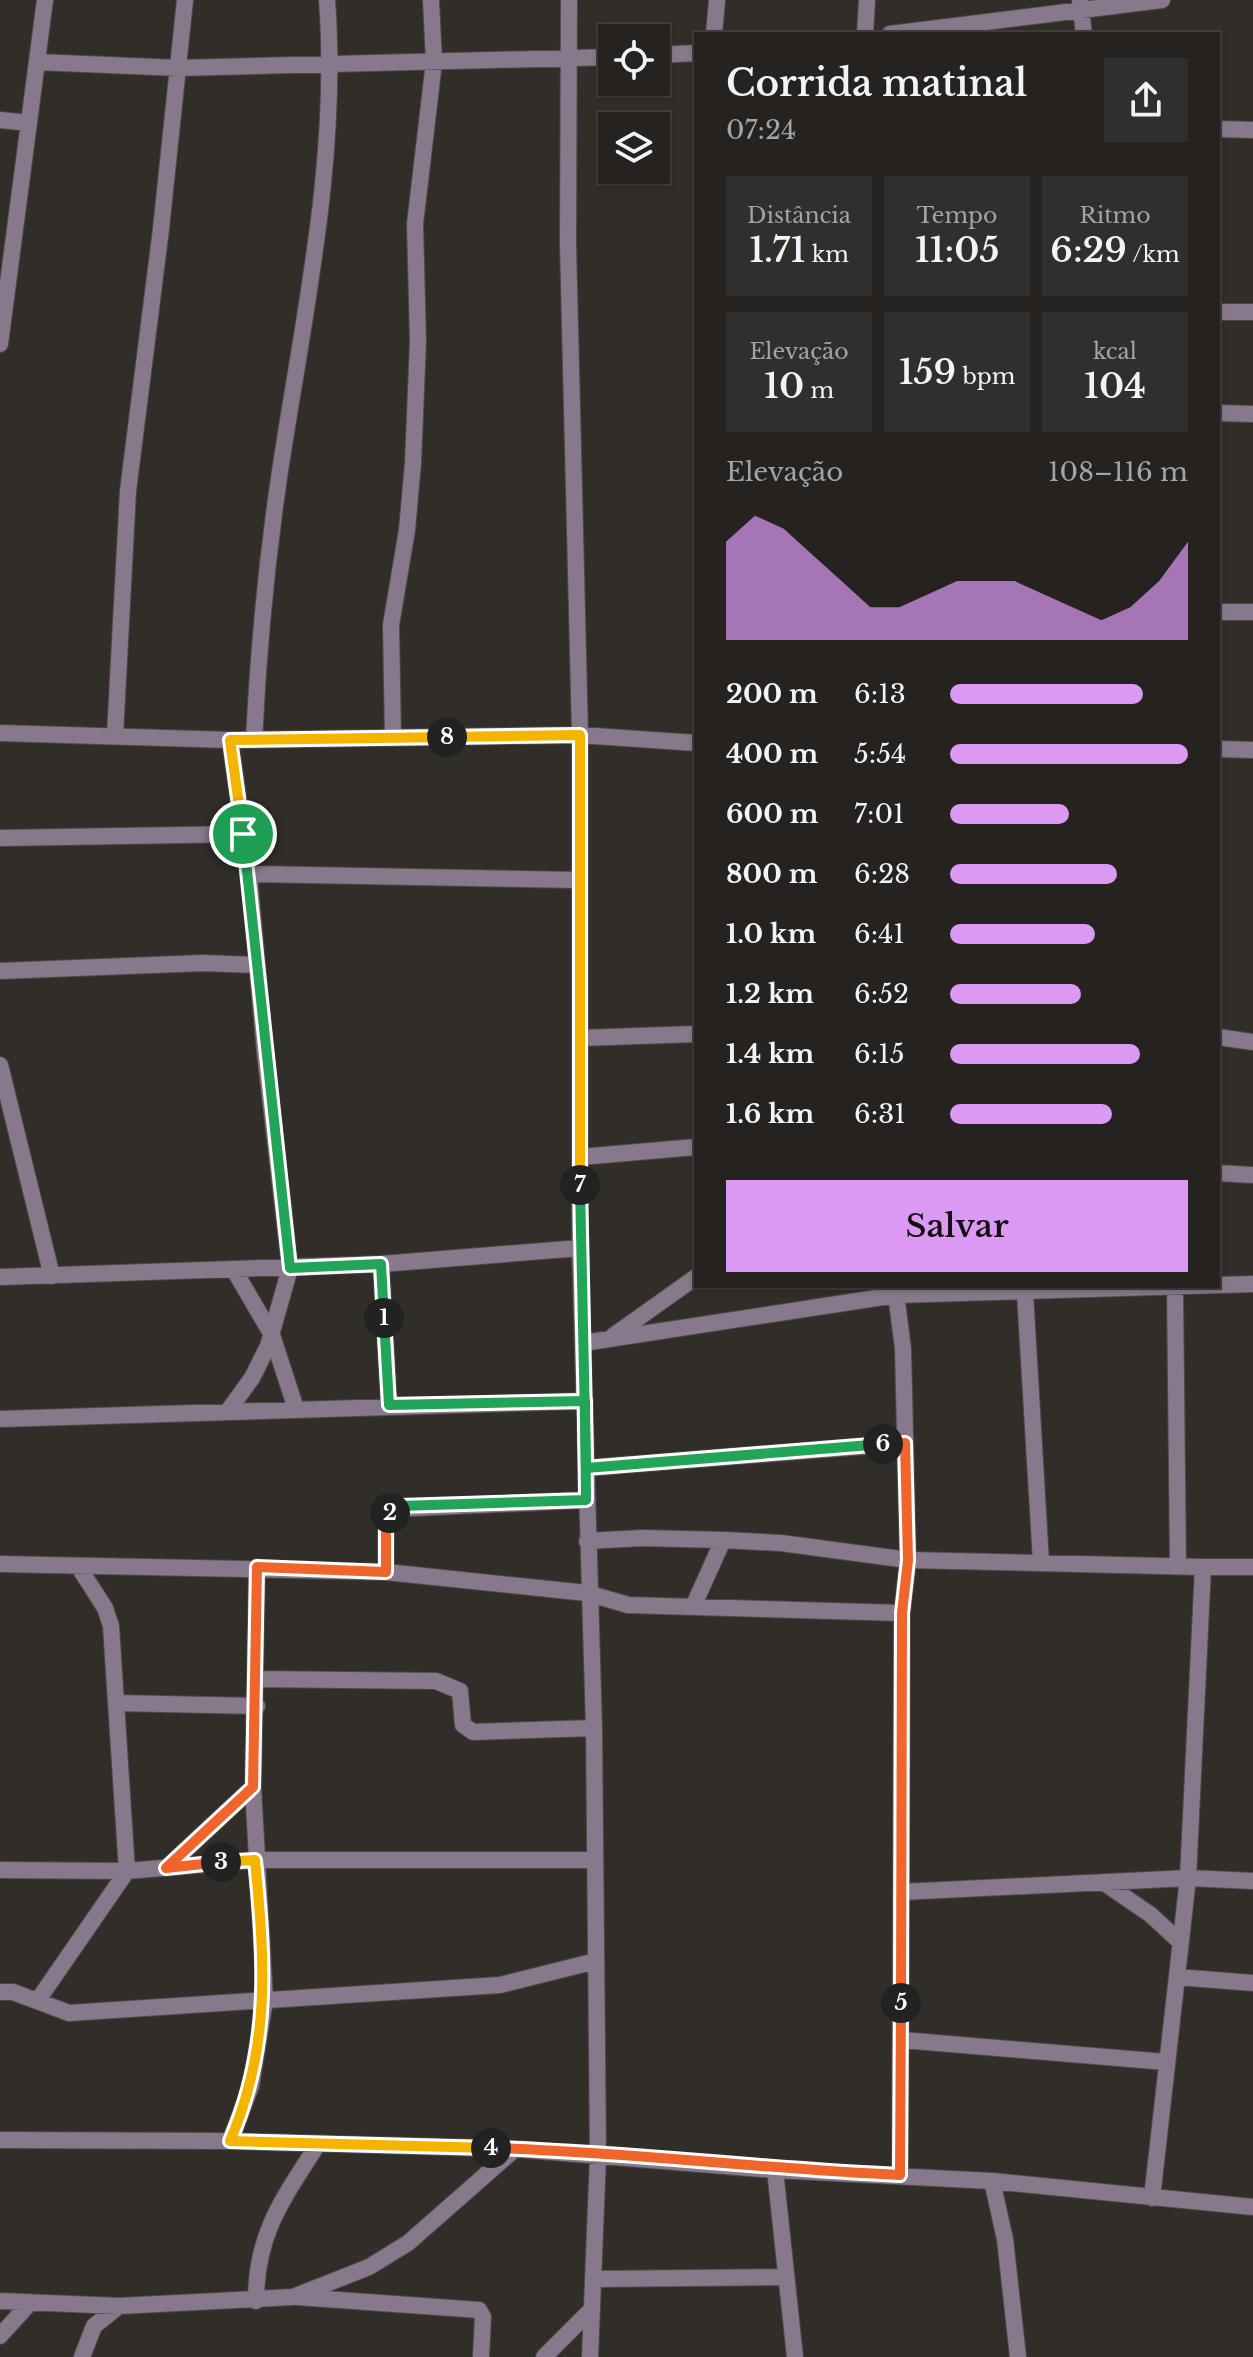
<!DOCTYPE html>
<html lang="pt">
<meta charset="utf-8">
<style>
body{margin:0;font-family:"Libre Baskerville",serif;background:#312f2d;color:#f1f3f6;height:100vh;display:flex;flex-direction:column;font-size:30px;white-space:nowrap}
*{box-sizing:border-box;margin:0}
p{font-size:26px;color:#a3a4a5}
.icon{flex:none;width:44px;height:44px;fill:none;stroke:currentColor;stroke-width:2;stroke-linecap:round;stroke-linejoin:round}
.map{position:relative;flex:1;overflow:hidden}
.side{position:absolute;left:694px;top:32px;width:526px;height:1256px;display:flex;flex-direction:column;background:#252220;border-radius:0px;box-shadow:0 2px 6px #0004,0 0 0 2px #423f3e}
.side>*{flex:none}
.tools{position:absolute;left:598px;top:24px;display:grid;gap:16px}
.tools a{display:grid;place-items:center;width:72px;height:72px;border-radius:0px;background:#252220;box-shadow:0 2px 6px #0004,0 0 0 2px #423f3e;font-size:40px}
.pin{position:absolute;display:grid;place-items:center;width:68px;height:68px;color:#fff;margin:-34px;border:4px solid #fff;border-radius:50%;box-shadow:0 2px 8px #0007}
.km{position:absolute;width:40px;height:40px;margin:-20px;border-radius:50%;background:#222;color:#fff;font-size:22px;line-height:40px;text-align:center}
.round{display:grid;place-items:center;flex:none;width:84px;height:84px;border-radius:0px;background:#312f2d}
.headline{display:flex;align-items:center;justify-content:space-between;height:136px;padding:0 32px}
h1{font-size:36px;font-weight:600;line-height:60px}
.figures{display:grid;grid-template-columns:repeat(3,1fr);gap:12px;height:136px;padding:8px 32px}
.figures div{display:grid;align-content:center;border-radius:0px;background:#312f2d;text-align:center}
.figures b{font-size:34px;font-weight:600}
.figures small{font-size:22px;font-weight:400}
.figures p{font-size:22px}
.chart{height:224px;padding:16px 32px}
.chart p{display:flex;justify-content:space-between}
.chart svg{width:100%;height:144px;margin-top:8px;fill:#dc99f4;opacity:.7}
.button{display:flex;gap:16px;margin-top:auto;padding:16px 32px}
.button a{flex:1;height:92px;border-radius:0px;background:#dc99f4;color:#111;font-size:32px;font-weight:600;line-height:92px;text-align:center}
ul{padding:0 32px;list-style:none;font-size:26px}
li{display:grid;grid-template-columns:128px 96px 1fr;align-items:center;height:60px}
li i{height:20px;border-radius:10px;background:#dc99f4}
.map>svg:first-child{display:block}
</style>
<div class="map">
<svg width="1253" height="2357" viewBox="0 0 1253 2357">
<rect width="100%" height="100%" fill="#312e2a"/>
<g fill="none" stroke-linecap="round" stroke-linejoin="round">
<g stroke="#4d4a46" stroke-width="18">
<path id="minor" d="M 569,0 L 568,244 L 580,735 L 580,1248 L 594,1728 L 598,2156 L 590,2357
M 1080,0 L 1084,34
M 714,34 L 717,0
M 865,34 L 867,0
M 890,34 L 1162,0
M 656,55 L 696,53
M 37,62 L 179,68 L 612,57
M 0,120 L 29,123
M 1218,129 L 1253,130
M 1218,312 L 1253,312
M 0,344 L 45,0
M 1218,413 L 1253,414
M 1218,612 L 1253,612
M 0,733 L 230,740 L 580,735 L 696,743
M 115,735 L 128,491 L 161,229 L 185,0
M 393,738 L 391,625 L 407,530 L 413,463 L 418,341 L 415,224 L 434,62 L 431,0
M 254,740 C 259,637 269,535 286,433 C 309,290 338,146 327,0
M 1218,749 L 1253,750
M 0,838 L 243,834
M 249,874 L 578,880
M 0,971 L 203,963 L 256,965
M 1218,1037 L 1253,1042
M 580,1038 L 696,1034
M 0,1065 L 52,1276
M 580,1157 L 696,1147
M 1218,1173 L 1253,1175
M 381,1264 L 389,1405
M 234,1270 L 272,1335 L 296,1409
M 0,1277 L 381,1264 L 580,1248
M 895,1286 L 903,1349 L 908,1560 L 902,1613 L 900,2175
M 1175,1289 L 1178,1566
M 1025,1293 L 1041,1562
M 613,1336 L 696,1277
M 583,1343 L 896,1295 L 1253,1284
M 228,1411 L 252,1378 L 268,1346 L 290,1268 L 265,1053 L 249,874 L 230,740
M 0,1419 L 585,1401
M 586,1468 L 905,1443
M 587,1541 L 642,1538 L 723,1540 L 781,1543 L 908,1560 L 1203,1567 L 1188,1878 L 1152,2198
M 0,1564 L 386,1572 L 587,1593 L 628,1605 L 902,1613
M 1203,1567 L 1253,1567
M 386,1572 L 386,1520 L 392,1509 L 586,1500
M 693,1607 L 723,1540
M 256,1679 L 436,1681 L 460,1691 L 463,1725 L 473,1732 L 594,1728
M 117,1703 L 257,1706
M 166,1868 L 253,1787
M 0,1870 L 127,1871 L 255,1860 L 594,1860
M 1103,1882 L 1151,1915 L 1180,1942
M 901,1892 L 1188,1878 L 1253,1881
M 1177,1977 L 1253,1983
M 0,1992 L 13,1992 L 69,2013 L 500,1985 L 596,1961
M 38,2000 L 127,1871 L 111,1626 L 105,1608 L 78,1566
M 902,2040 L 1166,2062
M 0,2140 L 230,2141 L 515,2149 L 775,2170 L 992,2181 L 1253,2207
M 230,2141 L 251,2086 L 265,2000 L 253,1787 L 257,1567
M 775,2170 L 795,2357
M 992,2181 L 1005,2239 L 1018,2357
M 593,2279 L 784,2277
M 297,2297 L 479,2310 L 483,2317 L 481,2357
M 0,2301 L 119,2306 L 293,2297 L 369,2267 L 408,2243 L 515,2149
M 256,2301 C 256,2233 283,2199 318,2144
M 0,2336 L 29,2304
M 82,2357 L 94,2326 L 119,2306
M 544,2357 L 592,2309"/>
</g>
<use href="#minor" stroke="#87788c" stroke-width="16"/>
</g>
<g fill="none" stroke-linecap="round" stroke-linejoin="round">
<g stroke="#fff" stroke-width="16">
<path id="split-1" d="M 243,834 L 290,1268 L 381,1264 L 384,1318"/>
</g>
<g stroke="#fff" stroke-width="16">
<path id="split-2" d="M 384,1318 L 389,1405 L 585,1401 L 586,1500 L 400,1506 L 390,1513"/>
</g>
<g stroke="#fff" stroke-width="16">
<path id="split-3" d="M 221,1862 L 166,1868 L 253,1787 L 257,1567 L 386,1572 L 386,1520 L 390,1513"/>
</g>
<g stroke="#fff" stroke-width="16">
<path id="split-4" d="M 221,1862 L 255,1860 C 265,1961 271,2046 230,2141 L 491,2148"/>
</g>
<g stroke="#fff" stroke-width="16">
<path id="split-5" d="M 491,2148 C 627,2152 763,2169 900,2175 L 901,2003"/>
</g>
<g stroke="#fff" stroke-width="16">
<path id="split-6" d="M 883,1444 L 905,1443 L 908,1560 L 902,1613 L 901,2003"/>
</g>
<g stroke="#fff" stroke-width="16">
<path id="split-7" d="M 580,1185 L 586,1468 L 883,1444"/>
</g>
<g stroke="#fff" stroke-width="16">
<path id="split-8" d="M 447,737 L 580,735 L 580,1185"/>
</g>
<g stroke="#fff" stroke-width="16">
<path id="split-9" d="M 243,834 L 230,740 L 447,737"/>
</g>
<use href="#split-1" stroke="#22a559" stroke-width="10"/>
<use href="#split-2" stroke="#22a559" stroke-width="10"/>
<use href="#split-3" stroke="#f0652b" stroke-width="10"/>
<use href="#split-4" stroke="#f5b400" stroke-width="10"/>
<use href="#split-5" stroke="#f0652b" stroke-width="10"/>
<use href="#split-6" stroke="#f0652b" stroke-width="10"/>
<use href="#split-7" stroke="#22a559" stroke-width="10"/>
<use href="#split-8" stroke="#f5b400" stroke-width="10"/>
<use href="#split-9" stroke="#f5b400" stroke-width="10"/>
</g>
</svg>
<div class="tools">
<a><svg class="icon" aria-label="locate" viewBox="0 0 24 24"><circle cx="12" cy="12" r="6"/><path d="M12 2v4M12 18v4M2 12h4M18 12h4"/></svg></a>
<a><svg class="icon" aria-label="layers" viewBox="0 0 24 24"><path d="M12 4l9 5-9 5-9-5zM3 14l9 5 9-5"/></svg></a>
</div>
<div class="pin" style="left:243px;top:834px;background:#1e9e55"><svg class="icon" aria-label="arrive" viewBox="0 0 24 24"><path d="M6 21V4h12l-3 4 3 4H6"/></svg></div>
<b class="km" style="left:384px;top:1318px">1</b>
<b class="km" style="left:390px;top:1513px">2</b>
<b class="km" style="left:221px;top:1862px">3</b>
<b class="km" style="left:491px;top:2148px">4</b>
<b class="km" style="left:901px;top:2003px">5</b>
<b class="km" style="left:883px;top:1444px">6</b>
<b class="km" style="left:580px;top:1185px">7</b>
<b class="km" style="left:447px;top:737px">8</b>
<section class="side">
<div class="headline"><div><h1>Corrida matinal</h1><p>07:24</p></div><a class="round"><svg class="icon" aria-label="share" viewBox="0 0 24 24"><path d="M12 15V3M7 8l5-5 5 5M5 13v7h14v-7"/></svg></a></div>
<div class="figures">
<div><p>Distância</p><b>1.71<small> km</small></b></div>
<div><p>Tempo</p><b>11:05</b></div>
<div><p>Ritmo</p><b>6:29<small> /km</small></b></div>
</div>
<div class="figures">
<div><p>Elevação</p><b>10<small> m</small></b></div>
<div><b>159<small> bpm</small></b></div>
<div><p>kcal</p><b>104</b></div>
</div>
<div class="chart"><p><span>Elevação</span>108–116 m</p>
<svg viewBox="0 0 160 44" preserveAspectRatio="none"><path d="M0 44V14L10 6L20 10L30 18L40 26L50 34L60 34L70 30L80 26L90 26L100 26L110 30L120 34L130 38L140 34L150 26L160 14V44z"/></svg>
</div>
<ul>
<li><b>200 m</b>6:13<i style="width:81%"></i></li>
<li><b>400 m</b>5:54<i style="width:100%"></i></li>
<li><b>600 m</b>7:01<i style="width:50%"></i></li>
<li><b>800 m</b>6:28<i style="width:70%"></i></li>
<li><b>1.0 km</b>6:41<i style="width:61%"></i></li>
<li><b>1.2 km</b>6:52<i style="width:55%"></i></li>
<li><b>1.4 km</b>6:15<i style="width:80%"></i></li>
<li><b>1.6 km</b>6:31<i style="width:68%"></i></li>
</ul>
<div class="button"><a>Salvar</a></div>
</section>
</div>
